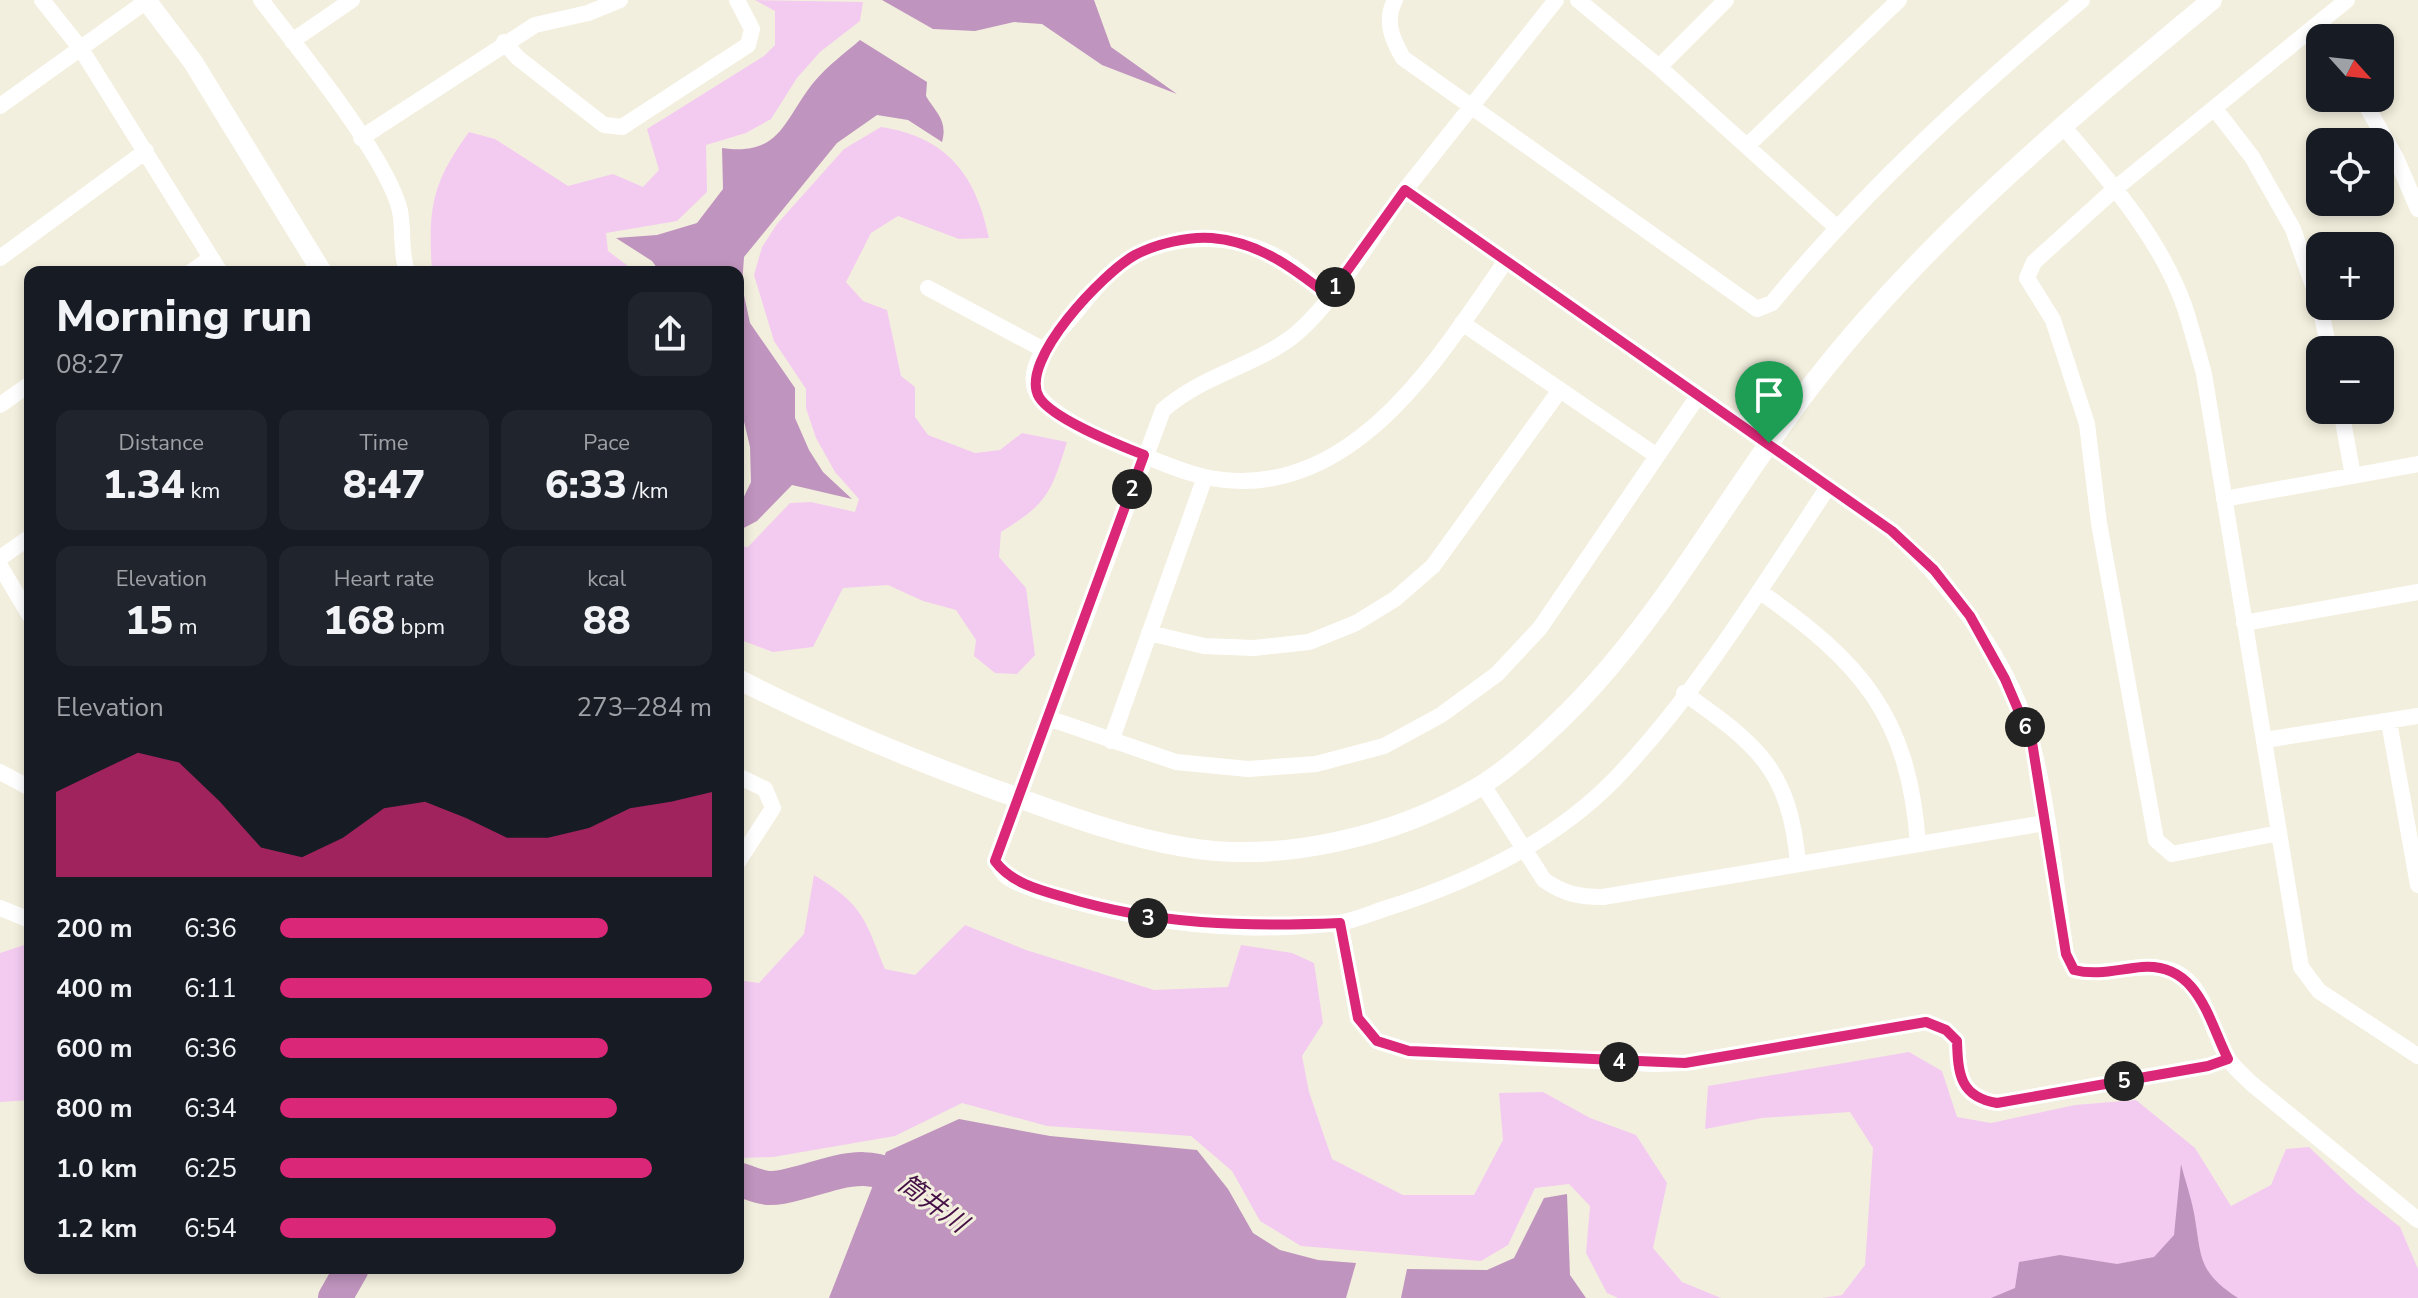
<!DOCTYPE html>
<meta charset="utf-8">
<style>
body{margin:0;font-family:"Nunito Sans","Noto Sans JP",sans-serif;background:#20242c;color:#f1f3f6;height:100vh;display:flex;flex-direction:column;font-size:30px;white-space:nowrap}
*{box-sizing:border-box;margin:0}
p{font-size:26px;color:#9ea1a6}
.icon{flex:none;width:44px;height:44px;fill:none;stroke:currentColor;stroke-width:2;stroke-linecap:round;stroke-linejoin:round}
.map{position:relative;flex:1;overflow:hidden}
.details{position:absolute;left:24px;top:266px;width:720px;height:1008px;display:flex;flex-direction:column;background:#171b24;border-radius:16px;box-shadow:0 4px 12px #0003}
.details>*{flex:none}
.needle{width:52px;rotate:117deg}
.fabs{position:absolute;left:2306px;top:24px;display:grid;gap:16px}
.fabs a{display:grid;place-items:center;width:88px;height:88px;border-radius:16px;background:#171b24;box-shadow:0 4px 12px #0003;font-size:40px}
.pin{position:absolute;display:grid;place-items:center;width:68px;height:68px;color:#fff;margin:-82px -34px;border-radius:50% 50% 50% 0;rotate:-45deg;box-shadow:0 0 8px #0007}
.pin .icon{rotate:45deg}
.km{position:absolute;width:40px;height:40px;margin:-20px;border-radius:50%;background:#222;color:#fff;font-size:22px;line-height:40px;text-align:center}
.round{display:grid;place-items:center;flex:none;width:84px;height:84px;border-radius:16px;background:#20242c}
.head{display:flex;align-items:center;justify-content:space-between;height:136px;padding:0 32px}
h1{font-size:44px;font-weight:800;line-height:60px}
.metrics{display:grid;grid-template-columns:repeat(3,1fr);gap:12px;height:136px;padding:8px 32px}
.metrics div{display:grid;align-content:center;border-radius:16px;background:#20242c;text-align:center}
.metrics b{font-size:40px;font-weight:800}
.metrics small{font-size:22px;font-weight:400}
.metrics p{font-size:22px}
.chart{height:224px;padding:16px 32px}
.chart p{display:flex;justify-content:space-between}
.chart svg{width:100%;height:144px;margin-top:8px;fill:#db2777;opacity:.7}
ul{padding:0 32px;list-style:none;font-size:26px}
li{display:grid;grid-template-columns:128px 96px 1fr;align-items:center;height:60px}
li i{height:20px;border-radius:10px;background:#db2777}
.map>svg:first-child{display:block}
</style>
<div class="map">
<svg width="2418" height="1298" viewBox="0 0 2418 1298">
<rect width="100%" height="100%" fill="#f3efde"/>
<path fill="#f3cbf1" d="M 755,0 L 863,2 L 860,21 L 820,52 L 797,78 L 771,119 L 746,133 L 706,145 L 707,192 L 677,221 L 606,233 L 608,251 L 636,272 L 432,272 C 428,209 431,184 469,132 L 495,139 L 568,186 L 613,174 L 643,187 L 659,170 L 647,129 L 764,56 L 775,45 L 775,11 Z
M 881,127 C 947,137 976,175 989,238 L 959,239 L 898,216 L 871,233 L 846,282 L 863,301 L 887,310 L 901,376 L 915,387 L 915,417 L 928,435 L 975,453 L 1000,450 L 1022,433 L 1067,442 C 1051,493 1048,503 1001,532 L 999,557 L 1026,588 L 1035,655 L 1017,674 L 995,673 L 974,656 L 976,640 L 956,610 L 923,601 L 888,585 L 843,588 L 813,647 L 773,652 L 738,639 L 738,546 L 748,547 L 790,503 L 811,502 L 855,512 L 859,499 L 835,472 L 816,438 L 806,408 L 806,389 L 774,341 L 754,275 L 762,247 L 777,224 L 844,149 Z
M 814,875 C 863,905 864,917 885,969 L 915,975 L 965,925 L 1026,950 L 1154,990 L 1228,987 L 1241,945 L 1292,953 L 1314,963 L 1323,1023 L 1302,1056 L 1309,1092 L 1332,1159 L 1403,1195 L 1474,1195 L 1503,1140 L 1499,1093 L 1543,1092 L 1590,1118 L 1636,1135 L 1667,1183 L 1653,1248 L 1682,1282 L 1721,1298 L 1618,1298 L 1607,1293 L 1586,1253 L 1590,1206 L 1569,1184 L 1535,1188 L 1508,1245 L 1481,1261 L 1301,1246 L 1260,1221 L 1232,1171 L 1191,1136 L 1047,1126 L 962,1103 L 895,1136 L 773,1157 L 738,1158 L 738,980 L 759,983 L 804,934 Z
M 30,943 L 30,1100 L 0,1102 L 0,953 Z
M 1909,1052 L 1942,1071 L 1957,1117 L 1991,1123 L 2075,1105 L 2136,1100 L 2195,1148 L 2231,1206 L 2271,1185 L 2286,1149 L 2309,1147 L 2356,1192 L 2400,1227 L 2418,1269 L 2418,1298 L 1822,1298 L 1842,1295 L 1865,1265 L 1873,1148 L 1850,1112 L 1762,1118 L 1705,1129 L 1708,1086 Z"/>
<path fill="#bf94be" d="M 882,0 L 1094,0 L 1111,47 L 1177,94 L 1102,65 L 1042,24 L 1014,22 L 975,31 L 933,29 Z
M 860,40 L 927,82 L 926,96 C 936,113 948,120 942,142 L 908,120 L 877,115 L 837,143 L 744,257 L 742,286 L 750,323 L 795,388 L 795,418 L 809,450 L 823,472 L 852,499 L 792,485 L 757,521 L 738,531 L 738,509 L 751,482 L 750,447 L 738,396 L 738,272 L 660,272 L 652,261 L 616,238 L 657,235 L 697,223 L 723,189 L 722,148 C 781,157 784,119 814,82 C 827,66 845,53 860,40 Z
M 959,1119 L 1050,1136 L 1197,1150 L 1228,1189 L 1253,1233 L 1280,1250 L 1318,1260 L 1356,1263 L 1346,1298 L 829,1298 L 886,1152 Z
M 2181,1164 C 2185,1180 2191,1197 2194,1213 C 2202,1258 2197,1271 2238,1298 L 1991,1298 L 2015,1288 L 2019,1262 L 2060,1255 L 2117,1264 L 2154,1257 L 2174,1235 Z
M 1567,1194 L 1570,1275 L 1586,1298 L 1401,1298 L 1407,1269 L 1487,1270 L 1514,1258 L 1544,1198 Z"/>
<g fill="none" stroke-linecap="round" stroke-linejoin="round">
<path stroke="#bf94be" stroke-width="34" d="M 738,1179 C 748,1182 758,1187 768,1188 C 781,1189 794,1184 806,1181 C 852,1167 877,1160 918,1191
M 335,1298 L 352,1268"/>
<path stroke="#fff" stroke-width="16" d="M 42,0 L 81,49 L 220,272
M 261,0 C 297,47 388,158 400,211 C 404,232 400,251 407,272
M 1395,0 C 1384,21 1392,39 1403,58 L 1757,309 L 1772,303 C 1865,190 1970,94 2082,0
M 1578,0 L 1659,67 L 1835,226
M 292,41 L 352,0
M 504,42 L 518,58 L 604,125 L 622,127 L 748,45 L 752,29 L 737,0
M 1659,67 L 1726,0
M 2362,98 L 2396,158 L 2418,209
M 0,106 L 148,0
M 2215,109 L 2252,157 L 2293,229 L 2320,305
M 2062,125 C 2109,180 2161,239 2185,308 C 2192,330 2198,352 2204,374 L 2301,967 L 2319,991 L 2418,1056
M 361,138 L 535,25 L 588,13 L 620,0
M 1747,146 L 1899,0
M 1405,190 L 1556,0
M 0,258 L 146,151
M 191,272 L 211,258
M 928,288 L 1044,350
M 1329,296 C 1314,284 1298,269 1281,259 C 1238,234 1180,232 1136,255 C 1109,269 1090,295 1071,318 C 1056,336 1030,358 1034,385 C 1037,408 1093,435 1114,443 C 1143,455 1175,470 1205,477 C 1348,507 1436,362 1505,262
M 2320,306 L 2329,350
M 1462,323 L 1657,456
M 0,405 L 30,384
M 2341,410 L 2353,476
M 1828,487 C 1763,585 1696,695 1614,780 C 1552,843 1468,883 1384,909 C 1369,914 1353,921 1338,923 C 1278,930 1210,929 1150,918 C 1120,913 1027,893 1006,876 C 1002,872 998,865 995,861 L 1163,410 C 1203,375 1252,367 1292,337 C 1333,305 1373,234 1405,190 L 1892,531 C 1953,587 2010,661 2032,743 C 2049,808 2056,887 2066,954 L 2074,970 C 2103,977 2130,964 2160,968 C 2205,973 2208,1026 2227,1057 C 2233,1067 2244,1076 2252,1084 L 2418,1220
M 2224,499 L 2418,464
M 0,558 L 30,537
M 0,566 L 30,616
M 1759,591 C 1861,662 1909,716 1918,844
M 2244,623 L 2418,592
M 1149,633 L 1204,646 L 1254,648 L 1309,642 L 1356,623 L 1395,599 L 1433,566 L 1560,390
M 1684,693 C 1758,745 1790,770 1798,864
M 1048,718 L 1176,762 L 1248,769 L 1316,764 L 1384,746 L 1441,715 L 1497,674 L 1540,628 L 1698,396
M 2389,722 L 2418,885
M 2265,740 L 2418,716
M 1111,741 L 1205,477
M 0,772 L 30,788
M 738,776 L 765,789 L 773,808 L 738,862
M 1483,785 L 1544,880 C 1564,894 1579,897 1603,897 L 2045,823
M 2279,833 L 2172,854 L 2156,840 L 2099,523 L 2087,424 L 2053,320 L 2027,278 L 2034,262 L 2116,188 L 2347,0
M 0,908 L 30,920
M 1340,923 L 1358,1018 L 1377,1041 L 1409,1051 L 1653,1064 L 1685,1063 L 1926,1022 L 1946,1030 L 1957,1041 C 1958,1074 1960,1097 1997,1103 L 2208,1066 L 2228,1059"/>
<path stroke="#fff" stroke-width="20" d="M 146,0 L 193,62 L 322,272
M 738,679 C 823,723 906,757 996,790 C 1058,812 1119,836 1184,847 C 1281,864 1398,836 1482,785 C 1516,764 1566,716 1593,686 C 1677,593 1737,480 1814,382 C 1928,236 2070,118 2212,0"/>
</g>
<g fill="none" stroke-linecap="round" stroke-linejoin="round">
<g stroke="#fff" stroke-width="16">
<path id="route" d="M 1405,190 L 1892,531 L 1934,570 L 1970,616 L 2005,679 L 2032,742 L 2066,954 L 2074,970 C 2098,976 2118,969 2142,967 C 2198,963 2208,1019 2228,1059 L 2208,1066 L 1997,1103 C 1960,1097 1958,1074 1957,1041 L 1946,1030 L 1926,1022 L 1685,1063 L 1409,1051 L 1377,1041 L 1358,1018 L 1340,923 C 1245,927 1156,925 1064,897 C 1039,890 1011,883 995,861 L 1144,455 C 1119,445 1052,419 1039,397 C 1018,361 1104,272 1135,255 C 1156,244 1189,236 1212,238 C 1259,242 1293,268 1329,296 Z"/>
</g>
<use href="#route" stroke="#db2777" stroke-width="10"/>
</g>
<g text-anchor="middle" stroke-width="6" stroke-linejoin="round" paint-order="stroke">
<g font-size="26" font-style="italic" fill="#451046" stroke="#f3efde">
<text transform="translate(933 1203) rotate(36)" y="9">筒井川</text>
</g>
</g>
</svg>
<div class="fabs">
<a><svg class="needle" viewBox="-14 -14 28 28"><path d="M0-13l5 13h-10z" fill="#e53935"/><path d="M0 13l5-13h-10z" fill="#9ea1a6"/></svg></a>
<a><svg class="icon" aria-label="locate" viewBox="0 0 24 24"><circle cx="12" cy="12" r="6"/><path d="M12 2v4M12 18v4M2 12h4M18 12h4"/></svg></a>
<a>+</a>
<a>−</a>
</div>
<div class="pin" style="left:1769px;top:443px;background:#1e9e55"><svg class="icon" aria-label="arrive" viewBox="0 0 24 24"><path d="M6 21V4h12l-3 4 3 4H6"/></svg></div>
<b class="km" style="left:1335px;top:287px">1</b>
<b class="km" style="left:1132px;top:489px">2</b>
<b class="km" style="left:1148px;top:918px">3</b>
<b class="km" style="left:1619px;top:1062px">4</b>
<b class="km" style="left:2124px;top:1081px">5</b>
<b class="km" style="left:2025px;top:727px">6</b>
<section class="details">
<div class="head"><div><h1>Morning run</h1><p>08:27</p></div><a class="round"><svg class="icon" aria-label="share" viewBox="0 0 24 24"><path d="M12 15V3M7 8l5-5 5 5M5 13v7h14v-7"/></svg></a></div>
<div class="metrics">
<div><p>Distance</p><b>1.34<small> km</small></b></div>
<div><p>Time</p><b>8:47</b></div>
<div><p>Pace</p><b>6:33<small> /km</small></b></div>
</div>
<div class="metrics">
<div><p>Elevation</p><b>15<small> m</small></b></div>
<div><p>Heart rate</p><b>168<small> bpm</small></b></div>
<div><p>kcal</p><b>88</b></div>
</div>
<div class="chart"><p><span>Elevation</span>273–284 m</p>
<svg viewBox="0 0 160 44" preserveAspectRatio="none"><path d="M0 44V18L10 12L20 6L30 9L40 21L50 35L60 38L70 32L80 23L90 21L100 26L110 32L120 32L130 29L140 23L150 21L160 18V44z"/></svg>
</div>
<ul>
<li><b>200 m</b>6:36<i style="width:76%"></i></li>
<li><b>400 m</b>6:11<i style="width:100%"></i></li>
<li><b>600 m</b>6:36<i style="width:76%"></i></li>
<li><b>800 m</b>6:34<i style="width:78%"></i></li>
<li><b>1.0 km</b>6:25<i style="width:86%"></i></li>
<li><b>1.2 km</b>6:54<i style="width:64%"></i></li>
</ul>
</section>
</div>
